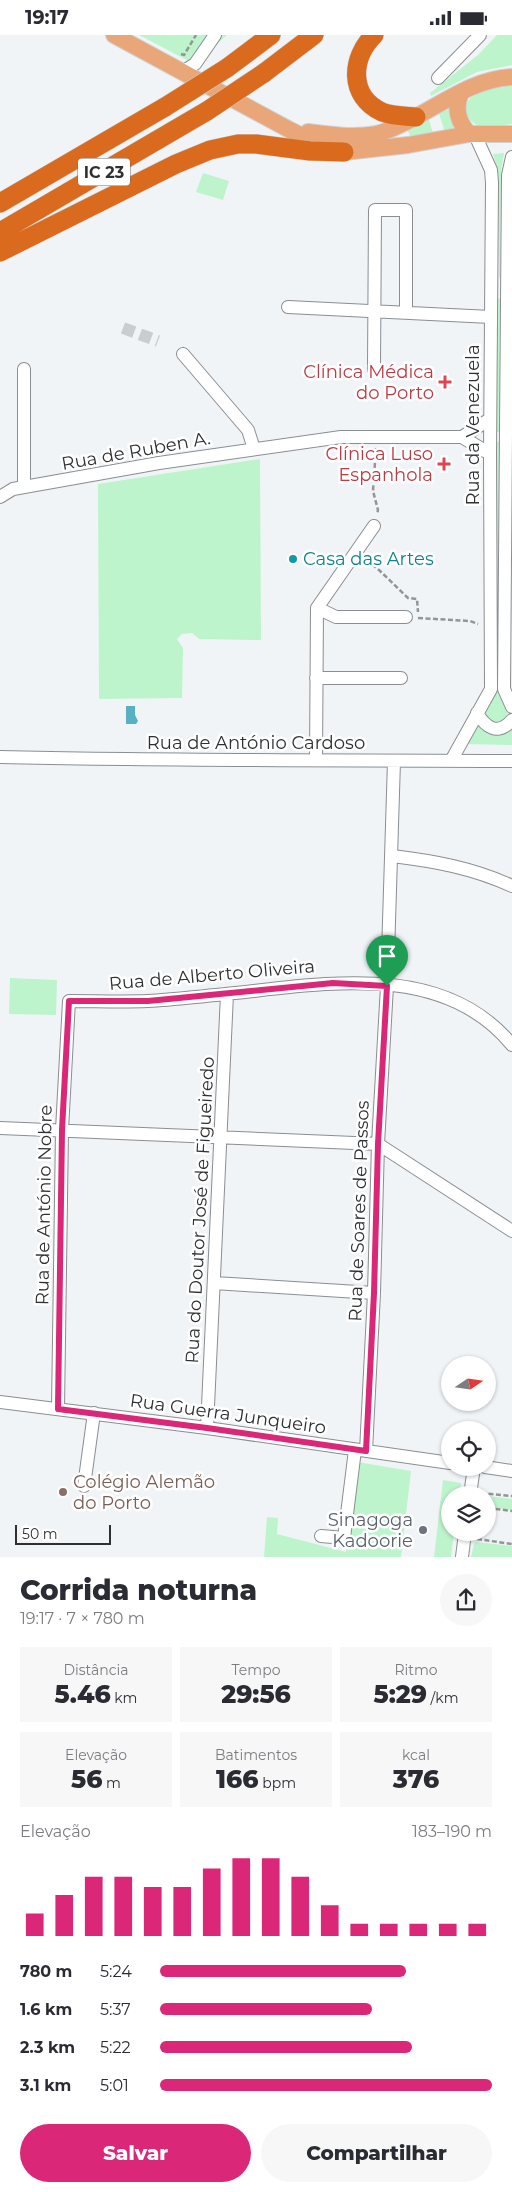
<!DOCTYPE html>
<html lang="pt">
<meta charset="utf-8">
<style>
body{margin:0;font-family:Montserrat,sans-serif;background:#f7f7f7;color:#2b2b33;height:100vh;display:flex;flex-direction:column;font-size:19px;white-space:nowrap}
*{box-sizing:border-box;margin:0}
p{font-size:16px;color:#7c7c81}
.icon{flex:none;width:28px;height:28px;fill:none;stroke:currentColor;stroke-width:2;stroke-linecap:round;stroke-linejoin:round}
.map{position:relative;height:1522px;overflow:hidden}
.details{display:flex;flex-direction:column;background:#fff;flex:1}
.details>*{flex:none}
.needle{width:32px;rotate:77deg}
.tools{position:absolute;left:441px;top:1321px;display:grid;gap:10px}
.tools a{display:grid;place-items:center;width:55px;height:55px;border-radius:50%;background:#fff;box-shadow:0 1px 4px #0004;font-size:25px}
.scale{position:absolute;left:15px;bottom:12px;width:96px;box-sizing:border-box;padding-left:5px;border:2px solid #2f3031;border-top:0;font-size:14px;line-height:18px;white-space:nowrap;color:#2f3031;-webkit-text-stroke:4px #fff;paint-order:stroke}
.pin{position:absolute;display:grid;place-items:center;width:42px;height:42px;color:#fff;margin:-51px -21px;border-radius:50% 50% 50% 0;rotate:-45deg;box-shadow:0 0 5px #0007}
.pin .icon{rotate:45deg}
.round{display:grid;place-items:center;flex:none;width:52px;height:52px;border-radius:26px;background:#f7f7f7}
.overview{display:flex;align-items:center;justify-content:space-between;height:85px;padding:0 20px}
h1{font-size:28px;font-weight:800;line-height:38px}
.metrics{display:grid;grid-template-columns:repeat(3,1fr);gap:8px;height:85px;padding:5px 20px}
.metrics div{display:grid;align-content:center;border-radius:0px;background:#f7f7f7;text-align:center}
.metrics b{font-size:25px;font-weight:800}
.metrics small{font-size:14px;font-weight:400}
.metrics p{font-size:14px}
.chart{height:140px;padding:10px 20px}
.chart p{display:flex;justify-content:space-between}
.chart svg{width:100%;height:90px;margin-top:5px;stroke:#db2777;stroke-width:6}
.cta{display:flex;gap:10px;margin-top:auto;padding:10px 20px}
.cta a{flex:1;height:58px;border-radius:30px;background:#db2777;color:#fff;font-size:20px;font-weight:800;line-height:58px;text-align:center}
.cta a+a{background:#f7f7f7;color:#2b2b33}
ul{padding:0 20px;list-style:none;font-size:16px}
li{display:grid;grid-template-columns:80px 60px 1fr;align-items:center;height:38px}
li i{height:12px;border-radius:6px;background:#db2777}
.status{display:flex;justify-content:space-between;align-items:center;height:35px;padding:0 25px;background:#fff;direction:ltr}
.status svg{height:14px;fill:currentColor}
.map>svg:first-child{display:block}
</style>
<div class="status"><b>19:17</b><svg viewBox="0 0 49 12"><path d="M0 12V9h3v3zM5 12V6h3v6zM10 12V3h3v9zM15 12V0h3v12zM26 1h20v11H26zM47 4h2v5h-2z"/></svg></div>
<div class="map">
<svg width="512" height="1522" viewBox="0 0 512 1522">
<rect width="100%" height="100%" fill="#f1f4f7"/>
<path fill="#bdf4cc" d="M 139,0 L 227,0 L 219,7 L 200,32 Z
M 497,0 L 512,0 L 512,30 L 477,37 L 431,61 L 430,58 L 478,20 Z
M 512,49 L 512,89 C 492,91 470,99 465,72 C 473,52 493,51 512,49 Z
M 449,72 L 457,94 L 445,97 L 439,79 Z
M 429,84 L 433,99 L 410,101 L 408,96 Z
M 504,118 L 501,136 L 500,242 L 499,243 L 498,136 L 493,119 Z
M 203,138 L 229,146 L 223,165 L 196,157 Z
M 499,263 L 500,264 L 499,397 L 496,397 L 497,264 Z
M 499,406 L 498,646 L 508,677 L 504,685 C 496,689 487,686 485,677 L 496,407 Z
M 260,424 L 261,605 L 199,604 L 192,598 L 182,599 L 177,604 L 183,613 L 182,663 L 99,664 L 98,449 Z
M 478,691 C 490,702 498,699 512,693 L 512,710 L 465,709 Z
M 10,943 L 57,945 L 56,980 L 9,979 Z
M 357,1427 L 411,1436 L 401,1522 L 264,1522 L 267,1482 L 278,1483 L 277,1499 L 346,1517 Z
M 443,1445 L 461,1448 L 459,1460 L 450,1460 L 450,1498 L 454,1498 L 451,1522 L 434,1522 Z
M 488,1461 L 512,1464 L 512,1475 L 488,1472 Z
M 476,1507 L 512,1511 L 512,1522 L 471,1522 L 474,1509 Z"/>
<path fill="#58b1c3" d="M 126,671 L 135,671 L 135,680 L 138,686 L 136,689 L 126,689 Z"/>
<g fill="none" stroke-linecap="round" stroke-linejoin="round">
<path stroke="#cacdcf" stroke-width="12" stroke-dasharray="12 6" stroke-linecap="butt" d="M 123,293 L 158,306"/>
<g stroke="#8b8e91" stroke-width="14">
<path id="minor" d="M 182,37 L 195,29 L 215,0
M 438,43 L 480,0
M 512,122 L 508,140 L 504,654 L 512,672
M 288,272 L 491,282
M 183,319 L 248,395 L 254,414
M 374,334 L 375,175 L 406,175 L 406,278
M 490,419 L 462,402 L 490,384
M 24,452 L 24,334
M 0,462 L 13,454 L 159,428 L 341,402 L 462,402
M 317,573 L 336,582 L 406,582
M 316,643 L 401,643
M 477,678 C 486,693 498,701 512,685
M 0,722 C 171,726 341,725 512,726
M 316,724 L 317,573 L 374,491
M 451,726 L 491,654 L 490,419 L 492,148 L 491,135 L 475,100
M 392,821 C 434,826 473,833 512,851
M 0,1093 L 378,1109 L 512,1196
M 214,1248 L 374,1258
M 0,1367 L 207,1393 L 450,1428
M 58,1374 L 62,1095 L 69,966 C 95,966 122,967 148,966 C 171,965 194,962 216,960 C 314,951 440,922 512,1010
M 207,1393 L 227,959
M 366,1416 L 374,1258 L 378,1109 L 387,951 L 394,726
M 485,1432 L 512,1436
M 84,1451 L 94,1378
M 470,1460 L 474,1432
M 321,1501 L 344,1503 L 355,1415
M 462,1522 L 465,1498"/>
</g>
<g stroke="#d1d1d2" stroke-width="18">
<path id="major" d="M 114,0 L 288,94 L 312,106 L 344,117 L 408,110 L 469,99
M 461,58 C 454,73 458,87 469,99 L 512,99
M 308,97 C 330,100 354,103 376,99 C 387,97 398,91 408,86 C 442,69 473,44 512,42"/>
</g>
<g stroke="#d1d1d2" stroke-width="20">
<path id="highway" d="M 374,0 C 351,23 348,61 382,77 C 392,81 405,81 416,82
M 227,33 L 271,0
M 264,38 L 314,0
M 0,168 L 165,72
M 0,197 L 207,76
M 0,217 L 176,129 L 210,115 L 238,109 L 256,109 L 310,116 L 344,117"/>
</g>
<path stroke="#939597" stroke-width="2.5" stroke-dasharray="5 2.5" stroke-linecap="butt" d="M 181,19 L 184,20 L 196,0
M 376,413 L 373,456 L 378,475 L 377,479
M 366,525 L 379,535 L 408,563 L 417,564 L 418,577
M 418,583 L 470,586 L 478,589
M 481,1458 L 512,1461
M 488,1473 L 512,1476
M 477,1504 L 512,1509"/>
<use href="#minor" stroke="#fff" stroke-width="12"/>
<use href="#major" stroke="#e9a678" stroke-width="16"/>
<use href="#highway" stroke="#da6b1e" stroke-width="19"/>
<g stroke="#d1d1d2" stroke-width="20" stroke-linecap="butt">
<path id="highway-bridge" d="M 165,72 L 227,33
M 207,76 L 264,38"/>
</g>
<use href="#highway-bridge" stroke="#da6b1e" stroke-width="19"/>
</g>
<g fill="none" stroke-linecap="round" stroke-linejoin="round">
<g stroke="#fff" stroke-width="10">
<path id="route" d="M 333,948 L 387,951 L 378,1109 L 374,1258 L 366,1416 L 207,1393 L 58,1374 L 62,1095 L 69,966 L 148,966 Z"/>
</g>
<use href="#route" stroke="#db2777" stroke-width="6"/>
</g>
<g fill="#e0444e" stroke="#fff" stroke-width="2">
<path d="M442.5 339.5h5v5h5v5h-5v5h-5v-5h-5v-5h5z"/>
<path d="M441.5 421.5h5v5h5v5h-5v5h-5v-5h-5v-5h5z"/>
</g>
<circle fill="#0f9aa8" stroke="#fff" stroke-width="2" cx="293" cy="524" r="5"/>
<circle fill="#8d6e63" stroke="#fff" stroke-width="2" cx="63" cy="1457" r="5"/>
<circle fill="#6b7280" stroke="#fff" stroke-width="2" cx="423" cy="1495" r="5"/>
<g text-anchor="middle" stroke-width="5" stroke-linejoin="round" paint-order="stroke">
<rect fill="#fff" stroke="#6d6e6f" stroke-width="1" x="78" y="123.5" width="52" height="27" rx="4"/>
<g font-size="16" font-weight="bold" fill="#2f3031">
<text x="104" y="143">IC 23</text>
</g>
<g font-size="18" fill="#be3a42" stroke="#fff" text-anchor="end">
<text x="434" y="343">Clínica Médica<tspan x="434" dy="21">do Porto</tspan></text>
<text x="433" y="425">Clínica Luso<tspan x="433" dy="21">Espanhola</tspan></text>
</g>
<g font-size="18" fill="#2f3031" stroke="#fff">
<text transform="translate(473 390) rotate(-90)" y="6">Rua da Venezuela</text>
<text transform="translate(136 416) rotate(-10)" y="6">Rua de Ruben A.</text>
<text x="256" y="714">Rua de António Cardoso</text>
<text transform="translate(212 940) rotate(-5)" y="6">Rua de Alberto Oliveira</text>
<text transform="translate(44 1170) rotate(-89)" y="6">Rua de António Nobre</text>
<text transform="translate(200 1175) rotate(-87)" y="6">Rua do Doutor José de Figueiredo</text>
<text transform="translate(359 1176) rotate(-88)" y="6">Rua de Soares de Passos</text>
<text transform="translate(228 1379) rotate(8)" y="6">Rua Guerra Junqueiro</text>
</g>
<g font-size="18" fill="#0d838f" stroke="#fff" text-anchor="start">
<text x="303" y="530">Casa das Artes</text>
</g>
<g font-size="18" fill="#785e54" stroke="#fff" text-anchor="start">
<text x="73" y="1453">Colégio Alemão<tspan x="73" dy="21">do Porto</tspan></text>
</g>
<g font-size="18" fill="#5b616d" stroke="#fff" text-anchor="end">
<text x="413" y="1491">Sinagoga<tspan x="413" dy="21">Kadoorie</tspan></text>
</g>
</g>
</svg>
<div class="tools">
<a><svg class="needle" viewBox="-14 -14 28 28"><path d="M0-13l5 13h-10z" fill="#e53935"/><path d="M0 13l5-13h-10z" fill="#7c7c81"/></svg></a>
<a><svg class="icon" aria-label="locate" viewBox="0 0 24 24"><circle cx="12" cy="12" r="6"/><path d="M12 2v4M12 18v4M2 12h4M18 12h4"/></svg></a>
<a><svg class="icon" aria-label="layers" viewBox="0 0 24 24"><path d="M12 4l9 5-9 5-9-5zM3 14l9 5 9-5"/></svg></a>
</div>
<div class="scale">50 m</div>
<div class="pin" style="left:387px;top:951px;background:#1e9e55"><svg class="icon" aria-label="arrive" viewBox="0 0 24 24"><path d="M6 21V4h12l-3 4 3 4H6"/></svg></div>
</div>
<section class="details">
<div class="overview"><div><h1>Corrida noturna</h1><p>19:17 · 7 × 780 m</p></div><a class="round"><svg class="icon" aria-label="share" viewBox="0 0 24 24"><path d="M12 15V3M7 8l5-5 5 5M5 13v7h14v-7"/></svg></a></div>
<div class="metrics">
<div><p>Distância</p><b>5.46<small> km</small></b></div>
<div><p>Tempo</p><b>29:56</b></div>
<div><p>Ritmo</p><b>5:29<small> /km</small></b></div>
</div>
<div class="metrics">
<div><p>Elevação</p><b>56<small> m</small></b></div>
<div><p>Batimentos</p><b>166<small> bpm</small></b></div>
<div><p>kcal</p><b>376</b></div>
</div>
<div class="chart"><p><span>Elevação</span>183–190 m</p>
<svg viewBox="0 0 160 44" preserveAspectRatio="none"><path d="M5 44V33M15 44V24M25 44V15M35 44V15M45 44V20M55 44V20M65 44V11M75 44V6M85 44V6M95 44V15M105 44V29M115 44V38M125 44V38M135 44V38M145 44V38M155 44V38"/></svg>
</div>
<ul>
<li><b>780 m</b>5:24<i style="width:74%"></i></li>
<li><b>1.6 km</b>5:37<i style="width:64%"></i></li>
<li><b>2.3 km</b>5:22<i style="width:76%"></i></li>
<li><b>3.1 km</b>5:01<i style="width:100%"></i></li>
</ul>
<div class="cta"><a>Salvar</a><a>Compartilhar</a></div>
</section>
